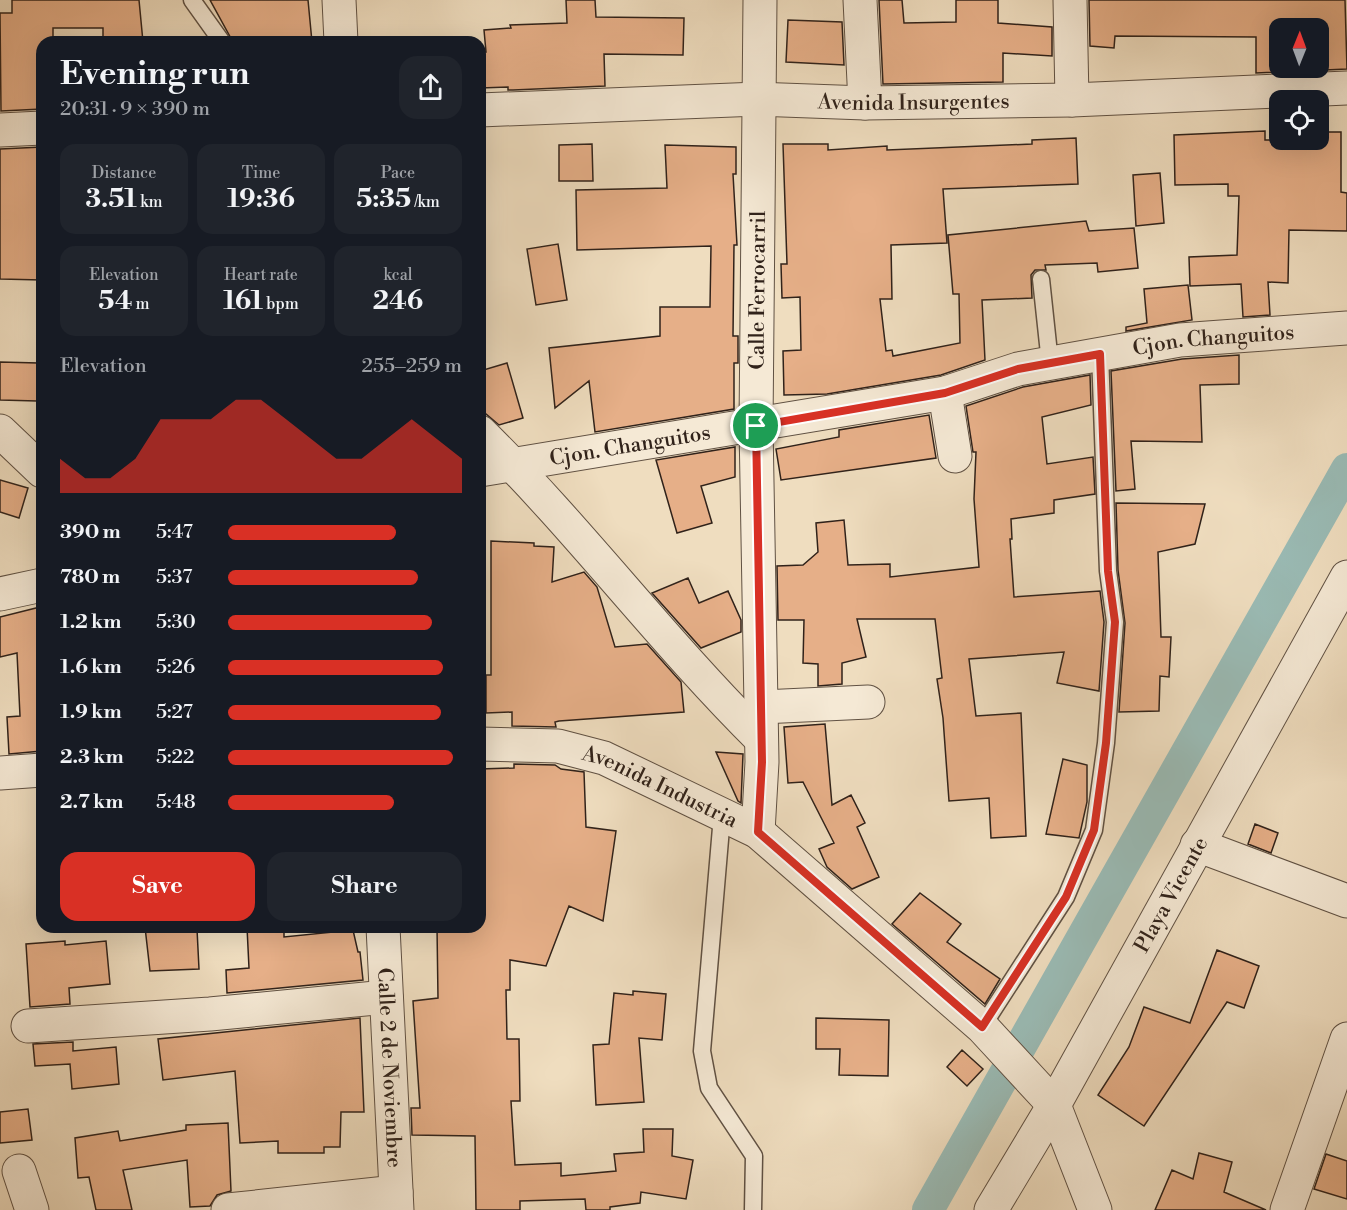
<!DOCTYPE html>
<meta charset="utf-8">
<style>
body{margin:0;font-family:"Libre Bodoni",serif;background:#20242c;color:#f1f3f6;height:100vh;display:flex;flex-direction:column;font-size:22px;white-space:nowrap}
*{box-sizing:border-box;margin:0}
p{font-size:20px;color:#9ea1a6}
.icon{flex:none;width:33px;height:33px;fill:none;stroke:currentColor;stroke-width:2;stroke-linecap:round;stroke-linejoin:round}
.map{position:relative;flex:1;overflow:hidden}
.drawer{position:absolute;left:36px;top:36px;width:450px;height:897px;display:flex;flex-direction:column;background:#171b24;border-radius:18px;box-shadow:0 6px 24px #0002}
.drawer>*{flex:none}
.needle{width:39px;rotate:1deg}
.fabs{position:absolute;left:1269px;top:18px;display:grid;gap:12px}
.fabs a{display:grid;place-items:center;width:60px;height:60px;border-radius:12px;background:#171b24;box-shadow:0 6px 24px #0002;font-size:30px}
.pin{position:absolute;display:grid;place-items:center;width:51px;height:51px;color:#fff;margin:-26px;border:3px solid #fff;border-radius:50%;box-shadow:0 2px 6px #0007}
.round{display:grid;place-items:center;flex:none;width:63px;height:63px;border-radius:18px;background:#20242c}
.summary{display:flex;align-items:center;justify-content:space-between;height:102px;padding:0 24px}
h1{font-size:33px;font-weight:700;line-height:45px}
.metrics{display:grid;grid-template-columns:repeat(3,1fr);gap:9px;height:102px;padding:6px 24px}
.metrics div{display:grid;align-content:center;border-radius:15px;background:#20242c;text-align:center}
.metrics b{font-size:26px;font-weight:700}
.metrics small{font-size:16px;font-weight:400}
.metrics p{font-size:16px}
.chart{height:168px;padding:12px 24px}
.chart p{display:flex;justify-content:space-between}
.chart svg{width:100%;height:108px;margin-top:6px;fill:#d93025;opacity:.7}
.primary-button{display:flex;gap:12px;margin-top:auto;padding:12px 24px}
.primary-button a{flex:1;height:69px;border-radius:18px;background:#d93025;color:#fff;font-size:24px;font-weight:700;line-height:69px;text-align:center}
.primary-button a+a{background:#20242c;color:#f1f3f6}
ul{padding:0 24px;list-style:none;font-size:20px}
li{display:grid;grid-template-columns:96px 72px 1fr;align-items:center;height:45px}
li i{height:15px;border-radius:8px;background:#d93025}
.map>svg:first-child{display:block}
</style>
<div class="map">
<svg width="1347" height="1210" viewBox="0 0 1347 1210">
<rect width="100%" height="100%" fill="#efddbf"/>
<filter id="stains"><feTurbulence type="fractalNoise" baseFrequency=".00333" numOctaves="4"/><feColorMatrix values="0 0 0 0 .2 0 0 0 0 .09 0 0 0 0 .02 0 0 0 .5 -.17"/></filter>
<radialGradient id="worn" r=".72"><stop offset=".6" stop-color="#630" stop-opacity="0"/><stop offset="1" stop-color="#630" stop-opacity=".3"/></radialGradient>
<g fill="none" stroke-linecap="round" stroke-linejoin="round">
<path stroke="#9abbb5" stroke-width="32" d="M 928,1210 L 1347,469"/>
</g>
<path fill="#e6af88" stroke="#30221a" stroke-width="1.5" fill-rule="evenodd" d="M 12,0 L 139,0 L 143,42 L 103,42 L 103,28 L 53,28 L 53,42 L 42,42 L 42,109 L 1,111 L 0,13 L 12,13 Z
M 210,0 L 308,0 L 312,42 L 233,42 Z
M 566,0 L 595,0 L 596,17 L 684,18 L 683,55 L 604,54 L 605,86 L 513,90 L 508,90 L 508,87 L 480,88 L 480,52 L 486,52 L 484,30 L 511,28 L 510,25 L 567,23 Z
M 879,0 L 902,0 L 904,23 L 956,22 L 956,0 L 998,0 L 998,23 L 1052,27 L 1052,56 L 1003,53 L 1003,82 L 883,84 Z
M 1089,0 L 1345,0 L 1347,69 L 1256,73 L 1256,37 L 1115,36 L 1114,48 L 1090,46 ZM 1280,28 L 1318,28 L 1318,68 L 1280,68 Z
M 788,20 L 842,22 L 844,65 L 786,62 Z
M 1265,131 L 1265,140 L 1318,140 L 1318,132 L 1341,132 L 1341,192 L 1347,193 L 1347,231 L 1289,230 L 1288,283 L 1268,282 L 1270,315 L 1243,317 L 1241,284 L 1190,286 L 1189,257 L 1237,255 L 1239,196 L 1228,196 L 1228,184 L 1175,185 L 1174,135 Z
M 1076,138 L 1078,184 L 943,189 L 947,243 L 891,245 L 892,299 L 880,299 L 886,351 L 892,350 L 893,356 L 960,343 L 959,294 L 953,294 L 948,235 L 1086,221 L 1089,231 L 1134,228 L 1138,268 L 1098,272 L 1097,263 L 1045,265 L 1046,270 L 1035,270 L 1031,275 L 1032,298 L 982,300 L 985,360 L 941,375 L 827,394 L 784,395 L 783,351 L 801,350 L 800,297 L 782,298 L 781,264 L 787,264 L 783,144 L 828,144 L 828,150 L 887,146 L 887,150 L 1032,144 L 1032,140 Z
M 592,144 L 593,181 L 559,181 L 559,145 Z
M 665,145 L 736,147 L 736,174 L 733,174 L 737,245 L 734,245 L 733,336 L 738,336 L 738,363 L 734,363 L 734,409 L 595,432 L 589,381 L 555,408 L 549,348 L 660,336 L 660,307 L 710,307 L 711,246 L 577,250 L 576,190 L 667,188 Z
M 42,147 L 42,280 L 0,279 L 0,149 Z
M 1160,173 L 1164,223 L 1136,226 L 1133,175 Z
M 558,244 L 567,300 L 536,305 L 527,249 Z
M 1188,285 L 1192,320 L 1126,331 L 1126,327 L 1147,323 L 1144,289 Z
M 1239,355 L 1239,384 L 1200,385 L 1202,442 L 1131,441 L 1135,489 L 1116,491 L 1111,371 L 1182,359 Z
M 0,362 L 38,363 L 37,401 L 0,400 Z
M 507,363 L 523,418 L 499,425 L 486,414 L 480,414 L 480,371 Z
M 1090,375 L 1091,405 L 1042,417 L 1047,464 L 1093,457 L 1095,494 L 1054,500 L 1054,513 L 1011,519 L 1012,539 L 1010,539 L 1014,597 L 1100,591 L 1104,622 L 1099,691 L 1057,683 L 1064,652 L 969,659 L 976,716 L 1021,713 L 1026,836 L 991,838 L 989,798 L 949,801 L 943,718 L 937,679 L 942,678 L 935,619 L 857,619 L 866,657 L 842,663 L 842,684 L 818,686 L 818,664 L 803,663 L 804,620 L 778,620 L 777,566 L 803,565 L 818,552 L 816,523 L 844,520 L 848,565 L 890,564 L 890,577 L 979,567 L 974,499 L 976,452 L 973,452 L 966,406 L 1023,387 Z
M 929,415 L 936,458 L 781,480 L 776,449 L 839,437 L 839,430 Z
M 735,447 L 735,477 L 701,486 L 712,523 L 677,533 L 656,460 Z
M 0,480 L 28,488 L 19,518 L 0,512 Z
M 1116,503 L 1205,504 L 1195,544 L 1158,552 L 1161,637 L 1171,637 L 1169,677 L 1160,676 L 1159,711 L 1119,712 L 1125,623 L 1118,570 Z
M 491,541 L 534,543 L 534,546 L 554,547 L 552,582 L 584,572 L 597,587 L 615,647 L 647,644 L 681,682 L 684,712 L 559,721 L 555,722 L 556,727 L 512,726 L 512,712 L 486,713 L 486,675 L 491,675 Z
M 688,578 L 699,603 L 728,591 L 741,620 L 741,632 L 701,648 L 652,593 Z
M 40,607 L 42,751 L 9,754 L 7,717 L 20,716 L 17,653 L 0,657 L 0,617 Z
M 825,724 L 832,805 L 851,795 L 865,823 L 857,827 L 879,877 L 852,889 L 827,867 L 819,849 L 834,843 L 803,782 L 788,783 L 784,727 Z
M 716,752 L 743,754 L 741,803 L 738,801 Z
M 1063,759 L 1087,765 L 1087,802 L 1079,838 L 1046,834 Z
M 514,764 L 555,765 L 561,769 L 584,772 L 586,827 L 616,831 L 603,921 L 569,906 L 546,966 L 510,960 L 510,990 L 506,990 L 507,1039 L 519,1039 L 520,1101 L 511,1101 L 515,1165 L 561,1163 L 561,1176 L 616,1171 L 614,1154 L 644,1152 L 643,1129 L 673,1129 L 672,1156 L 693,1160 L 686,1199 L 641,1192 L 640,1203 L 610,1207 L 610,1210 L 586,1210 L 585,1199 L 520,1201 L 520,1210 L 476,1210 L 475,1136 L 412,1135 L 411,1108 L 420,1108 L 413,1001 L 438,998 L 437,927 L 480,927 L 480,769 L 514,768 Z
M 1255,824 L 1278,833 L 1271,853 L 1248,844 Z
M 920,893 L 961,924 L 947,942 L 1000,979 L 985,1004 L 892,924 Z
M 145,927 L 174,927 L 174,931 L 197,929 L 199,969 L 150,971 Z
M 247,927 L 284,927 L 284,937 L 353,930 L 358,952 L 360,952 L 363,980 L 227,993 L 226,970 L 249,968 Z
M 65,941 L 65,945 L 106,941 L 110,984 L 69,988 L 70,1004 L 30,1007 L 26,944 Z
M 1217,950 L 1259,966 L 1244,1008 L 1227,1002 L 1144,1126 L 1098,1095 L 1129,1047 L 1144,1007 L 1190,1023 Z
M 633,991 L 666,994 L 662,1040 L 639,1038 L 644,1102 L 596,1105 L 593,1045 L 609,1044 L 614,993 L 633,995 Z
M 360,1018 L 364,1112 L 341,1112 L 340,1147 L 324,1147 L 324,1153 L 278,1153 L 278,1141 L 240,1143 L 235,1071 L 163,1080 L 158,1039 Z
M 816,1018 L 889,1020 L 888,1076 L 839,1075 L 840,1049 L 816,1049 Z
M 73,1042 L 73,1051 L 116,1047 L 119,1084 L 72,1089 L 70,1064 L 35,1066 L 33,1044 Z
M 962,1050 L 983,1069 L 967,1086 L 947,1067 Z
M 28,1109 L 32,1140 L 0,1143 L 0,1112 Z
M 228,1123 L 231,1191 L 217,1195 L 210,1206 L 190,1207 L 187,1160 L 123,1170 L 132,1210 L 96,1210 L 89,1177 L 78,1178 L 75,1138 L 118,1131 L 120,1141 L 186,1130 L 186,1125 Z
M 1199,1153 L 1232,1162 L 1224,1192 L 1266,1210 L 1155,1210 L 1172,1170 L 1193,1179 Z
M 1326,1154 L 1347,1161 L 1347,1199 L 1314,1189 Z"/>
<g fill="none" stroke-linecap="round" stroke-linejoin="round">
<g stroke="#605143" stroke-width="19">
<path id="service" d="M 192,0 L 222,42
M 1041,279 L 1050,363
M 722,816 L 702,1051 L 709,1088 L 754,1156 L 753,1210
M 982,1027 L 1066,897 L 1094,830 L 1106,743 L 1115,622 L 1108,571 L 1100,354"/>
</g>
<g stroke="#605143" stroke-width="35">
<g id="minor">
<path d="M 860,0 L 865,103"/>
<path d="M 1070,0 L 1072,100"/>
<path id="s1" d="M 480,110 L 758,99 L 865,103 L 1072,100 L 1347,88"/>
<path d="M 0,130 L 42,128"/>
<path d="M 945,393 L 955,456"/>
<path d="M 0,431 L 42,471"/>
<path d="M 480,432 C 579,529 662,641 761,739"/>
<path id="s2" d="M 480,470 L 945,393 L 1018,369 L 1180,340 L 1347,328"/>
<path d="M 0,594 L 42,585"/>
<path d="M 760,707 L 868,702"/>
<path id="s3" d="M 480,744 L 558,746 L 604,758 L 758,832 L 982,1027 L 1054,1105 L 1095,1210"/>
<path d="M 0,773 L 42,770"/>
<path id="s4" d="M 758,832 L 762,762 L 756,426 L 760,0"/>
<path d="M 1197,845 L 1347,901"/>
<path d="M 28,1026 L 210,1014 L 386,997"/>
<path d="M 19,1171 L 32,1210"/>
<path d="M 228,1210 L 396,1192"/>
<path d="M 1287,1210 L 1347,1039"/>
</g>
</g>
<g stroke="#605143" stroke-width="35">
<g id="tertiary">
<path d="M 339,0 L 341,42"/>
<path id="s5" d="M 383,927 L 397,1210"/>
<path id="s6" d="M 991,1210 L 1054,1105 L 1347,577"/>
</g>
</g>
<use href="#service" stroke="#f5e9d5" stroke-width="16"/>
<use href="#minor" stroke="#f5e9d5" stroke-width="33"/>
<use href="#tertiary" stroke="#f5e9d5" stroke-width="33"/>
</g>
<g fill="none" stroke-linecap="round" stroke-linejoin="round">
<g stroke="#fff" stroke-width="12">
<path id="route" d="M 1100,354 L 1108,571 L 1115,622 L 1106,743 L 1094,830 L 1066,897 L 982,1027 L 758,832 L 762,762 L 756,426 L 945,393 L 1018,369 Z"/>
</g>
<use href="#route" stroke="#d93025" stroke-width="8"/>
</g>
<g text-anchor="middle" stroke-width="4.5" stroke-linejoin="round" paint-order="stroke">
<g font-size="21" fill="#30221a" stroke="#f5e9d5">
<text dy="7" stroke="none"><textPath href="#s1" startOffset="434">Avenida Insurgentes</textPath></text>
<text dy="7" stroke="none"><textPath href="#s4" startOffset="542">Calle Ferrocarril</textPath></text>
<text dy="7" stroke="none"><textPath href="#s2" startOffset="746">Cjon. Changuitos</textPath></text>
<text dy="7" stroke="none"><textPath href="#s2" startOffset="152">Cjon. Changuitos</textPath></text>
<text dy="7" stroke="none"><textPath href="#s3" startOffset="188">Avenida Industria</textPath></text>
<text dy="7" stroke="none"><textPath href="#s6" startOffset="363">Playa Vicente</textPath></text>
<text dy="7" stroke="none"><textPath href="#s5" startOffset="141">Calle 2 de Noviembre</textPath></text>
</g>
</g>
<rect width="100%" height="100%" filter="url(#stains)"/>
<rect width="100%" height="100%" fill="url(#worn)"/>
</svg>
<div class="fabs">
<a><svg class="needle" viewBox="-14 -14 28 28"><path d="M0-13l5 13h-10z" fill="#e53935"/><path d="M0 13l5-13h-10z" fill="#9ea1a6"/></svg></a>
<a><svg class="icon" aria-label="locate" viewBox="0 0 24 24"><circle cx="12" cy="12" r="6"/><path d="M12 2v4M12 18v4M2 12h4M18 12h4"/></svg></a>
</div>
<div class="pin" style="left:756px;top:426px;background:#1e9e55"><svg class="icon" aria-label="arrive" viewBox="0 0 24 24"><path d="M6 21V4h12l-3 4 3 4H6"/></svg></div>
<section class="drawer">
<div class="summary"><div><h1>Evening run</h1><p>20:31 · 9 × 390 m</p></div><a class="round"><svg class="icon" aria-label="share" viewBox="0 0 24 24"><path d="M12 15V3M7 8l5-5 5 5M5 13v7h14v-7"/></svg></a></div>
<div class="metrics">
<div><p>Distance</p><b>3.51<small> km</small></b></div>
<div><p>Time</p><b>19:36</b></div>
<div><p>Pace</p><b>5:35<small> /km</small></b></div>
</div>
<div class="metrics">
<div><p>Elevation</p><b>54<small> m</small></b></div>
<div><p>Heart rate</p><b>161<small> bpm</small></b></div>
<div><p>kcal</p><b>246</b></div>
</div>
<div class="chart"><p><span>Elevation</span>255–259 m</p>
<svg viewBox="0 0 160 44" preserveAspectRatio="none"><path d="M0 44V30L10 38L20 38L30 30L40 14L50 14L60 14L70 6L80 6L90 14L100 22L110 30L120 30L130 22L140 14L150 22L160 30V44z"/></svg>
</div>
<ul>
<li><b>390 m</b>5:47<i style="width:72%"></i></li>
<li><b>780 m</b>5:37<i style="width:81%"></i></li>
<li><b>1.2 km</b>5:30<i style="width:87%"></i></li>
<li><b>1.6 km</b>5:26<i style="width:92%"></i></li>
<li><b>1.9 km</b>5:27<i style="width:91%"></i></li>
<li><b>2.3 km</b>5:22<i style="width:96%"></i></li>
<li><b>2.7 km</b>5:48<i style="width:71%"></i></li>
</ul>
<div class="primary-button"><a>Save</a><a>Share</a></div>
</section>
</div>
